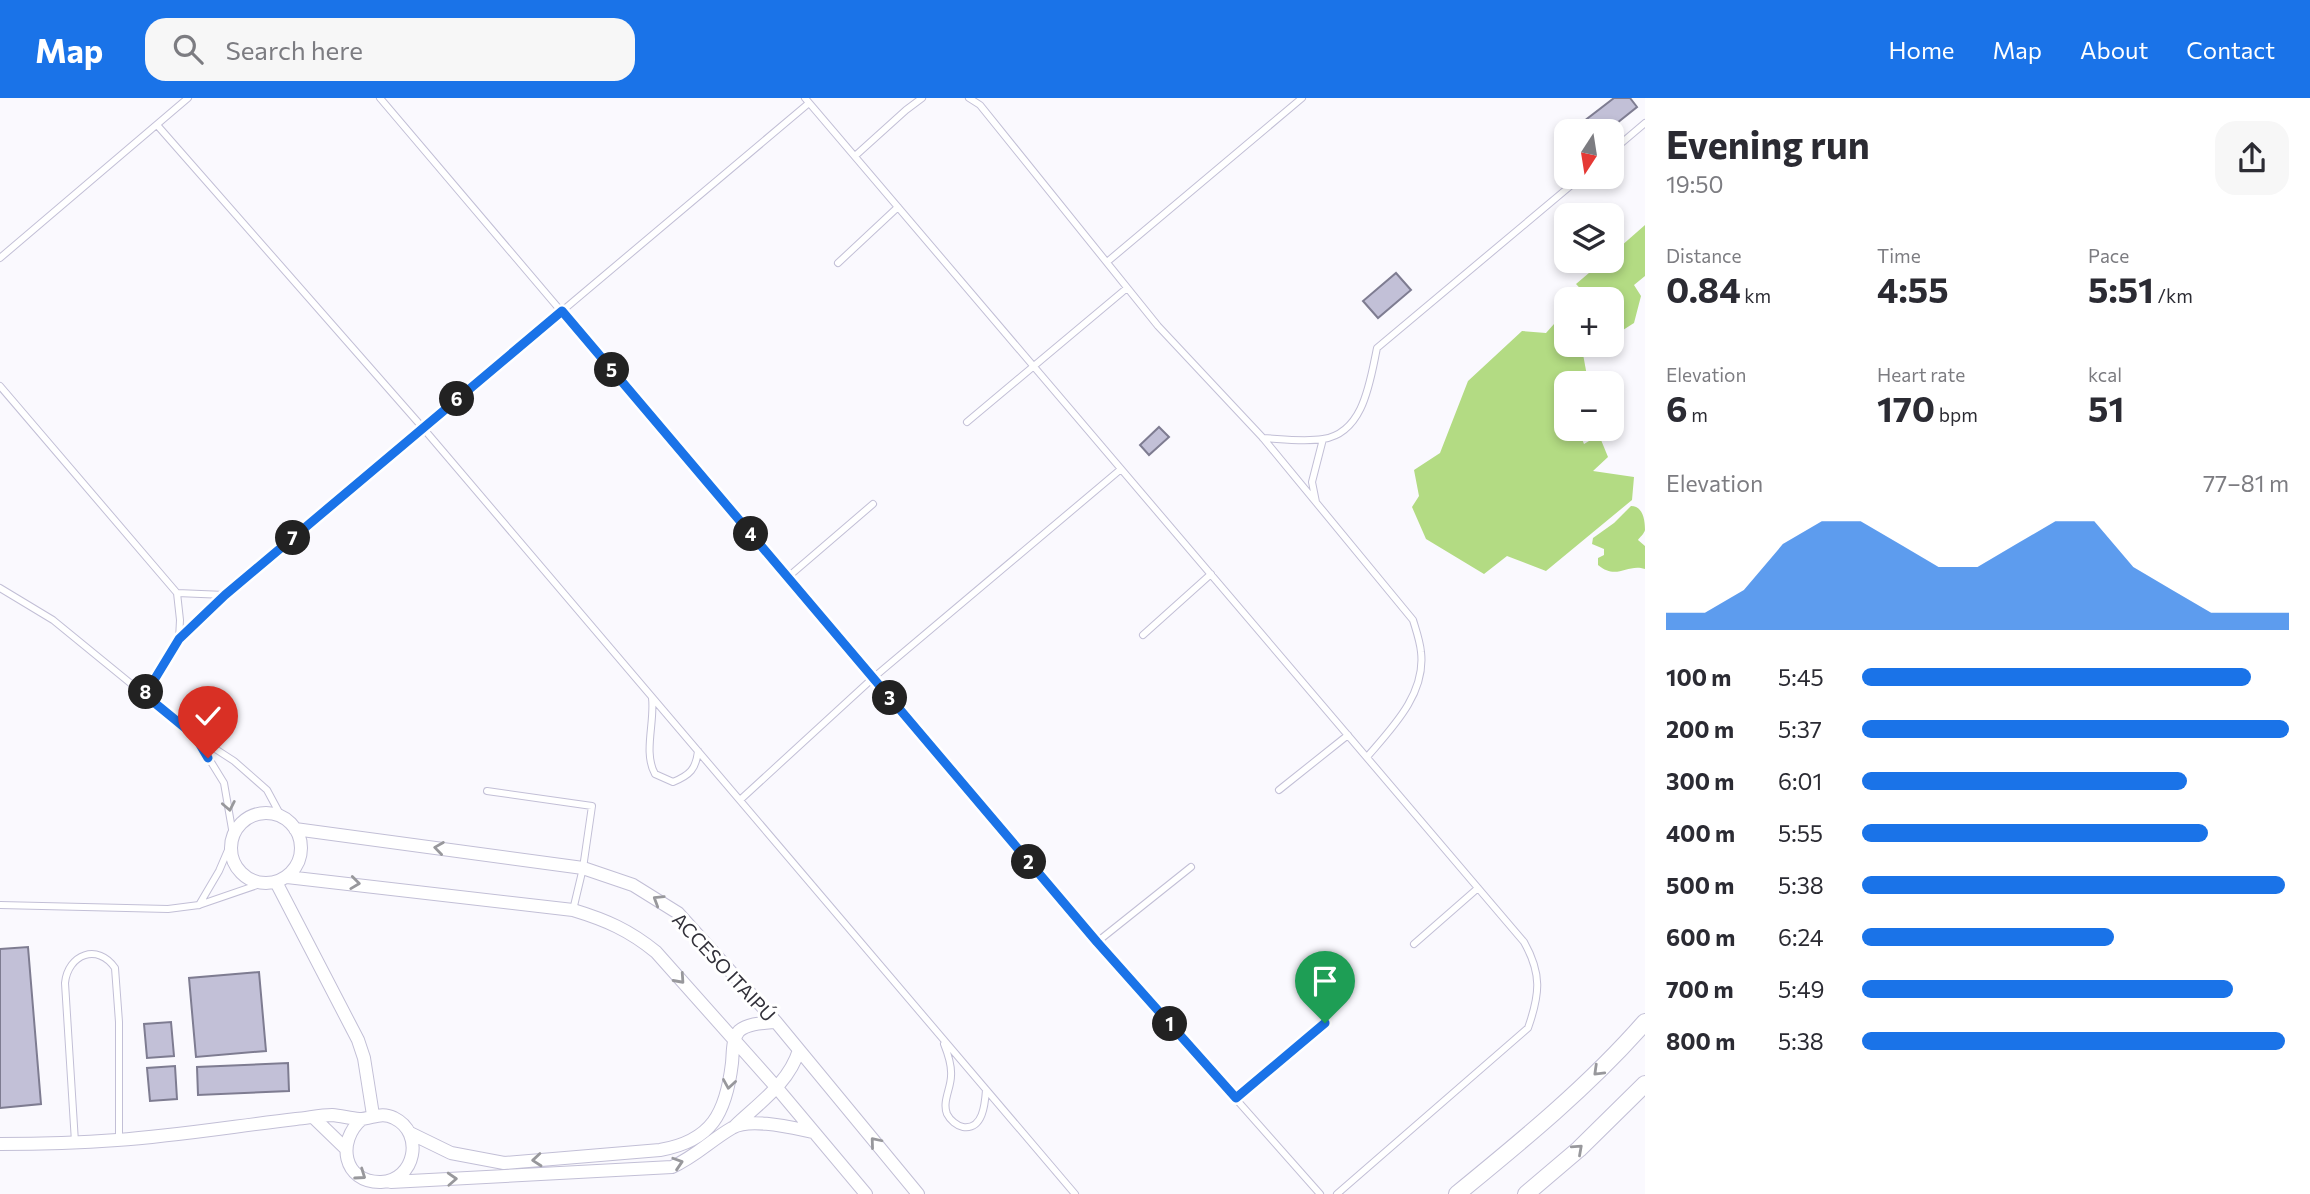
<!DOCTYPE html>
<meta charset="utf-8">
<style>
body{margin:0;font-family:Commissioner,sans-serif;background:#f7f7f7;color:#2b2b33;height:100vh;display:flex;flex-direction:column;font-size:26px;white-space:nowrap}
*{box-sizing:border-box;margin:0}
p{font-size:23px;color:#7c7c81}
.icon{flex:none;width:38px;height:38px;fill:none;stroke:currentColor;stroke-width:2;stroke-linecap:round;stroke-linejoin:round}
.map{position:relative;flex:1;overflow:hidden}
.drawer{display:flex;flex-direction:column;background:#fff;width:665px}
.drawer>*{flex:none}
.needle{width:46px;rotate:192deg}
.controls{position:absolute;left:1554px;top:21px;display:grid;gap:14px}
.controls a{display:grid;place-items:center;width:70px;height:70px;border-radius:14px;background:#fff;box-shadow:0 4px 10px #0003;font-size:35px}
.pin{position:absolute;display:grid;place-items:center;width:60px;height:60px;color:#fff;margin:-72px -30px;border-radius:50% 50% 50% 0;rotate:-45deg;box-shadow:0 0 7px #0007}
.pin .icon{rotate:45deg}
.km{position:absolute;width:35px;height:35px;margin:-18px;border-radius:50%;background:#222;color:#fff;font-size:19px;line-height:35px;text-align:center}
.round{display:grid;place-items:center;flex:none;width:74px;height:74px;border-radius:21px;background:#f7f7f7}
.overview{display:flex;align-items:center;justify-content:space-between;height:119px;padding:0 21px}
h1{font-size:38px;font-weight:700;line-height:52px}
.figures{display:grid;grid-template-columns:repeat(3,1fr);gap:10px;height:119px;padding:7px 21px}
.figures div{display:grid;align-content:center}
.figures b{font-size:35px;font-weight:700}
.figures small{font-size:19px;font-weight:400}
.figures p{font-size:19px}
.chart{height:196px;padding:14px 21px}
.chart p{display:flex;justify-content:space-between}
.chart svg{width:100%;height:126px;margin-top:7px;fill:#1a73e8;opacity:.7}
ul{padding:0 21px;list-style:none;font-size:23px}
li{display:grid;grid-template-columns:112px 84px 1fr;align-items:center;height:52px}
li i{height:18px;border-radius:9px;background:#1a73e8}
header{display:flex;align-items:center;gap:42px;box-sizing:border-box;height:98px;padding:0 35px;background:#1a73e8;color:#fff}
header strong{font-size:33px}
nav{display:flex;gap:38px;margin-inline-start:auto;font-size:24px}
.search{width:490px;height:63px;background:#f7f7f7;display:flex;align-items:center;gap:18px;box-sizing:border-box;padding:0 24px;border-radius:21px;color:#7c7c81;font-size:26px}
main{display:flex;flex:1;min-height:0}
.map>svg:first-child{display:block}
</style>
<header>
<strong>Map</strong>
<div class="search"><svg class="icon" aria-label="search" viewBox="0 0 24 24"><circle cx="10" cy="10" r="6"/><path d="M15 15l6 6"/></svg>Search here</div>
<nav><a>Home</a><a>Map</a><a>About</a><a>Contact</a></nav>
</header>
<main>
<div class="map">
<svg width="1645" height="1096" viewBox="0 0 1645 1096">
<rect width="100%" height="100%" fill="#faf9fe"/>
<path fill="#b3db83" d="M 1645,127 L 1645,178 L 1634,187 L 1641,198 L 1634,225 L 1612,239 L 1612,216 L 1615,215 L 1609,195 L 1590,201 L 1576,186 L 1603,163 L 1612,163 L 1612,156 Z
M 1562,217 L 1566,217 L 1566,247 L 1598,247 L 1583,256 L 1587,278 L 1582,285 L 1566,285 L 1566,331 L 1578,331 L 1584,346 L 1599,337 L 1608,359 L 1593,373 L 1634,379 L 1632,402 L 1546,473 L 1507,458 L 1484,476 L 1426,441 L 1412,409 L 1419,398 L 1414,372 L 1440,355 L 1468,283 L 1522,233 L 1546,235 Z
M 1631,408 C 1642,408 1645,420 1645,432 C 1644,436 1640,439 1638,442 L 1645,448 L 1645,471 C 1627,465 1617,483 1598,467 L 1598,460 L 1604,457 L 1604,451 L 1592,446 L 1593,440 L 1614,425 Z"/>
<path fill="#c2c0d7" stroke="#7e7c91" stroke-width="2" d="M 1614,0 L 1630,0 L 1637,9 L 1607,33 L 1584,33 L 1579,27 Z
M 1396,175 L 1411,192 L 1378,220 L 1363,203 Z
M 1159,329 L 1169,339 L 1149,357 L 1140,347 Z
M 28,849 L 41,1006 L 0,1010 L 0,851 Z
M 259,874 L 266,953 L 196,959 L 189,880 Z
M 171,924 L 174,958 L 147,960 L 144,926 Z
M 288,965 L 289,993 L 198,997 L 197,969 Z
M 175,968 L 177,1001 L 150,1003 L 147,970 Z"/>
<g fill="none" stroke-linecap="round" stroke-linejoin="round">
<g stroke="#c2bfd6" stroke-width="8">
<path id="lane" d="M 380,0 L 1097,844 L 1320,1096
M 805,0 L 1524,844 C 1542,876 1540,896 1528,930 L 1337,1096
M 969,0 L 980,7 L 1158,228 L 1263,340 L 1413,522 C 1416,532 1420,543 1421,554 C 1426,596 1392,630 1367,659
M 157,27 L 423,330 L 1075,1096
M 1612,53 L 1645,25
M 855,58 L 906,12 L 922,0
M 0,160 L 188,0
M 1107,164 L 1302,0
M 838,165 L 898,109
M 0,288 L 177,495 L 180,522 L 179,541
M 967,324 L 1127,190
M 1263,340 C 1282,341 1304,344 1323,341 C 1364,335 1370,283 1377,250 L 1581,79
M 1316,404 L 1312,384 L 1323,341
M 788,479 L 873,406
M 0,490 L 53,522 L 195,638 L 224,685 L 233,737
M 177,495 L 225,497
M 1143,537 L 1211,476
M 145,597 L 179,541 L 225,497 L 809,5
M 652,600 C 655,624 643,655 655,676 L 673,684 C 690,677 696,671 698,653
M 197,639 L 234,663 L 267,692 L 281,718
M 1279,692 L 1348,637
M 487,693 L 592,708 L 583,770 L 573,812
M 740,702 L 873,580 L 1121,371
M 0,807 L 168,811 L 199,807 L 263,785
M 199,807 L 219,773 L 231,745
M 1097,844 L 1191,769
M 1414,846 L 1478,790
M 944,946 C 948,956 952,967 951,978 C 951,990 942,1004 947,1016 C 950,1022 957,1028 963,1029 C 983,1032 985,1006 986,992
M 1236,1000 L 1325,925
M 75,1044 L 65,885 C 68,856 98,845 115,870 L 119,924 L 119,1042"/>
</g>
<g stroke="#c2bfd6" stroke-width="14">
<path id="street" d="M231 750a35 35 0 1 1 70 0a35 35 0 1 1-70 0Z
M 295,731 L 583,770 L 633,787 L 678,815 L 776,924 L 918,1096
M 287,779 L 573,812 C 606,822 629,832 656,854 L 777,990 L 866,1096
M 276,784 L 358,942 L 364,960 L 373,1017
M 313,1019 L 345,1050
M 735,1028 C 759,1005 789,985 799,952
M 410,1035 L 451,1055 L 504,1065 L 660,1052 C 712,1043 726,1015 732,965 C 733,955 732,941 739,933 C 748,925 764,925 776,924
M 0,1046 C 39,1046 78,1045 117,1042 C 176,1038 236,1028 296,1021 C 308,1020 320,1017 332,1017 C 341,1018 350,1020 359,1021 C 372,1021 381,1013 394,1020 C 425,1035 415,1083 381,1084 C 343,1085 336,1043 362,1021
M 391,1084 L 672,1069 C 695,1059 711,1042 732,1030 C 750,1019 793,1030 813,1034"/>
</g>
<g stroke="#c2bfd6" stroke-width="18">
<path id="secondary" d="M 1457,1096 C 1523,1042 1589,988 1645,924
M 1526,1096 L 1579,1051 L 1645,986"/>
</g>
<use href="#lane" stroke="#fff" stroke-width="6"/>
<use href="#street" stroke="#fff" stroke-width="12"/>
<use href="#secondary" stroke="#fff" stroke-width="16"/>
</g>
<defs><path id="oneway-chevron" d="M-2-3.5L2.5 0L-2 3.5" fill="none" stroke-width="1.6" stroke-linecap="round" stroke-linejoin="round" transform="scale(1.75)"/></defs>
<g stroke="#98989c">
<use href="#oneway-chevron" transform="translate(229 708) rotate(79)"/>
<use href="#oneway-chevron" transform="translate(439 750) rotate(-172)"/>
<use href="#oneway-chevron" transform="translate(355 785) rotate(7)"/>
<use href="#oneway-chevron" transform="translate(658 802) rotate(-148)"/>
<use href="#oneway-chevron" transform="translate(680 881) rotate(48)"/>
<use href="#oneway-chevron" transform="translate(1598 973) rotate(136)"/>
<use href="#oneway-chevron" transform="translate(729 986) rotate(99)"/>
<use href="#oneway-chevron" transform="translate(875 1044) rotate(-130)"/>
<use href="#oneway-chevron" transform="translate(1578 1051) rotate(-42)"/>
<use href="#oneway-chevron" transform="translate(537 1062) rotate(175)"/>
<use href="#oneway-chevron" transform="translate(678 1065) rotate(-18)"/>
<use href="#oneway-chevron" transform="translate(361 1077) rotate(35)"/>
<use href="#oneway-chevron" transform="translate(452 1081) rotate(-3)"/>
</g>
<g fill="none" stroke-linecap="round" stroke-linejoin="round">
<g stroke="#fff" stroke-width="14">
<path id="route" d="M 208,660 L 195,638 L 145,597 L 179,541 L 225,497 L 562,213 L 1097,844 L 1236,1000 L 1325,925"/>
</g>
<use href="#route" stroke="#1a73e8" stroke-width="9"/>
</g>
<g text-anchor="middle" stroke-width="6" stroke-linejoin="round" paint-order="stroke">
<g font-size="19" fill="#313039" stroke="#fff">
<text transform="translate(724 869) rotate(47)" y="7">ACCESO ITAIPÚ</text>
</g>
</g>
</svg>
<div class="controls">
<a><svg class="needle" viewBox="-14 -14 28 28"><path d="M0-13l5 13h-10z" fill="#e53935"/><path d="M0 13l5-13h-10z" fill="#7c7c81"/></svg></a>
<a><svg class="icon" aria-label="layers" viewBox="0 0 24 24"><path d="M12 4l9 5-9 5-9-5zM3 14l9 5 9-5"/></svg></a>
<a>+</a>
<a>−</a>
</div>
<div class="pin" style="left:1325px;top:925px;background:#1e9e55"><svg class="icon" aria-label="arrive" viewBox="0 0 24 24"><path d="M6 21V4h12l-3 4 3 4H6"/></svg></div>
<div class="pin" style="left:208px;top:660px;background:#d93025"><svg class="icon" aria-label="check" viewBox="0 0 24 24"><path d="M5 12l5 5 9-10"/></svg></div>
<b class="km" style="left:1170px;top:926px">1</b>
<b class="km" style="left:1029px;top:764px">2</b>
<b class="km" style="left:890px;top:600px">3</b>
<b class="km" style="left:751px;top:436px">4</b>
<b class="km" style="left:612px;top:272px">5</b>
<b class="km" style="left:457px;top:301px">6</b>
<b class="km" style="left:293px;top:440px">7</b>
<b class="km" style="left:146px;top:594px">8</b>
</div>
<section class="drawer">
<div class="overview"><div><h1>Evening run</h1><p>19:50</p></div><a class="round"><svg class="icon" aria-label="share" viewBox="0 0 24 24"><path d="M12 15V3M7 8l5-5 5 5M5 13v7h14v-7"/></svg></a></div>
<div class="figures">
<div><p>Distance</p><b>0.84<small> km</small></b></div>
<div><p>Time</p><b>4:55</b></div>
<div><p>Pace</p><b>5:51<small> /km</small></b></div>
</div>
<div class="figures">
<div><p>Elevation</p><b>6<small> m</small></b></div>
<div><p>Heart rate</p><b>170<small> bpm</small></b></div>
<div><p>kcal</p><b>51</b></div>
</div>
<div class="chart"><p><span>Elevation</span>77–81 m</p>
<svg viewBox="0 0 160 44" preserveAspectRatio="none"><path d="M0 44V38L10 38L20 30L30 14L40 6L50 6L60 14L70 22L80 22L90 14L100 6L110 6L120 22L130 30L140 38L150 38L160 38V44z"/></svg>
</div>
<ul>
<li><b>100 m</b>5:45<i style="width:91%"></i></li>
<li><b>200 m</b>5:37<i style="width:100%"></i></li>
<li><b>300 m</b>6:01<i style="width:76%"></i></li>
<li><b>400 m</b>5:55<i style="width:81%"></i></li>
<li><b>500 m</b>5:38<i style="width:99%"></i></li>
<li><b>600 m</b>6:24<i style="width:59%"></i></li>
<li><b>700 m</b>5:49<i style="width:87%"></i></li>
<li><b>800 m</b>5:38<i style="width:99%"></i></li>
</ul>
</section>
</main>
